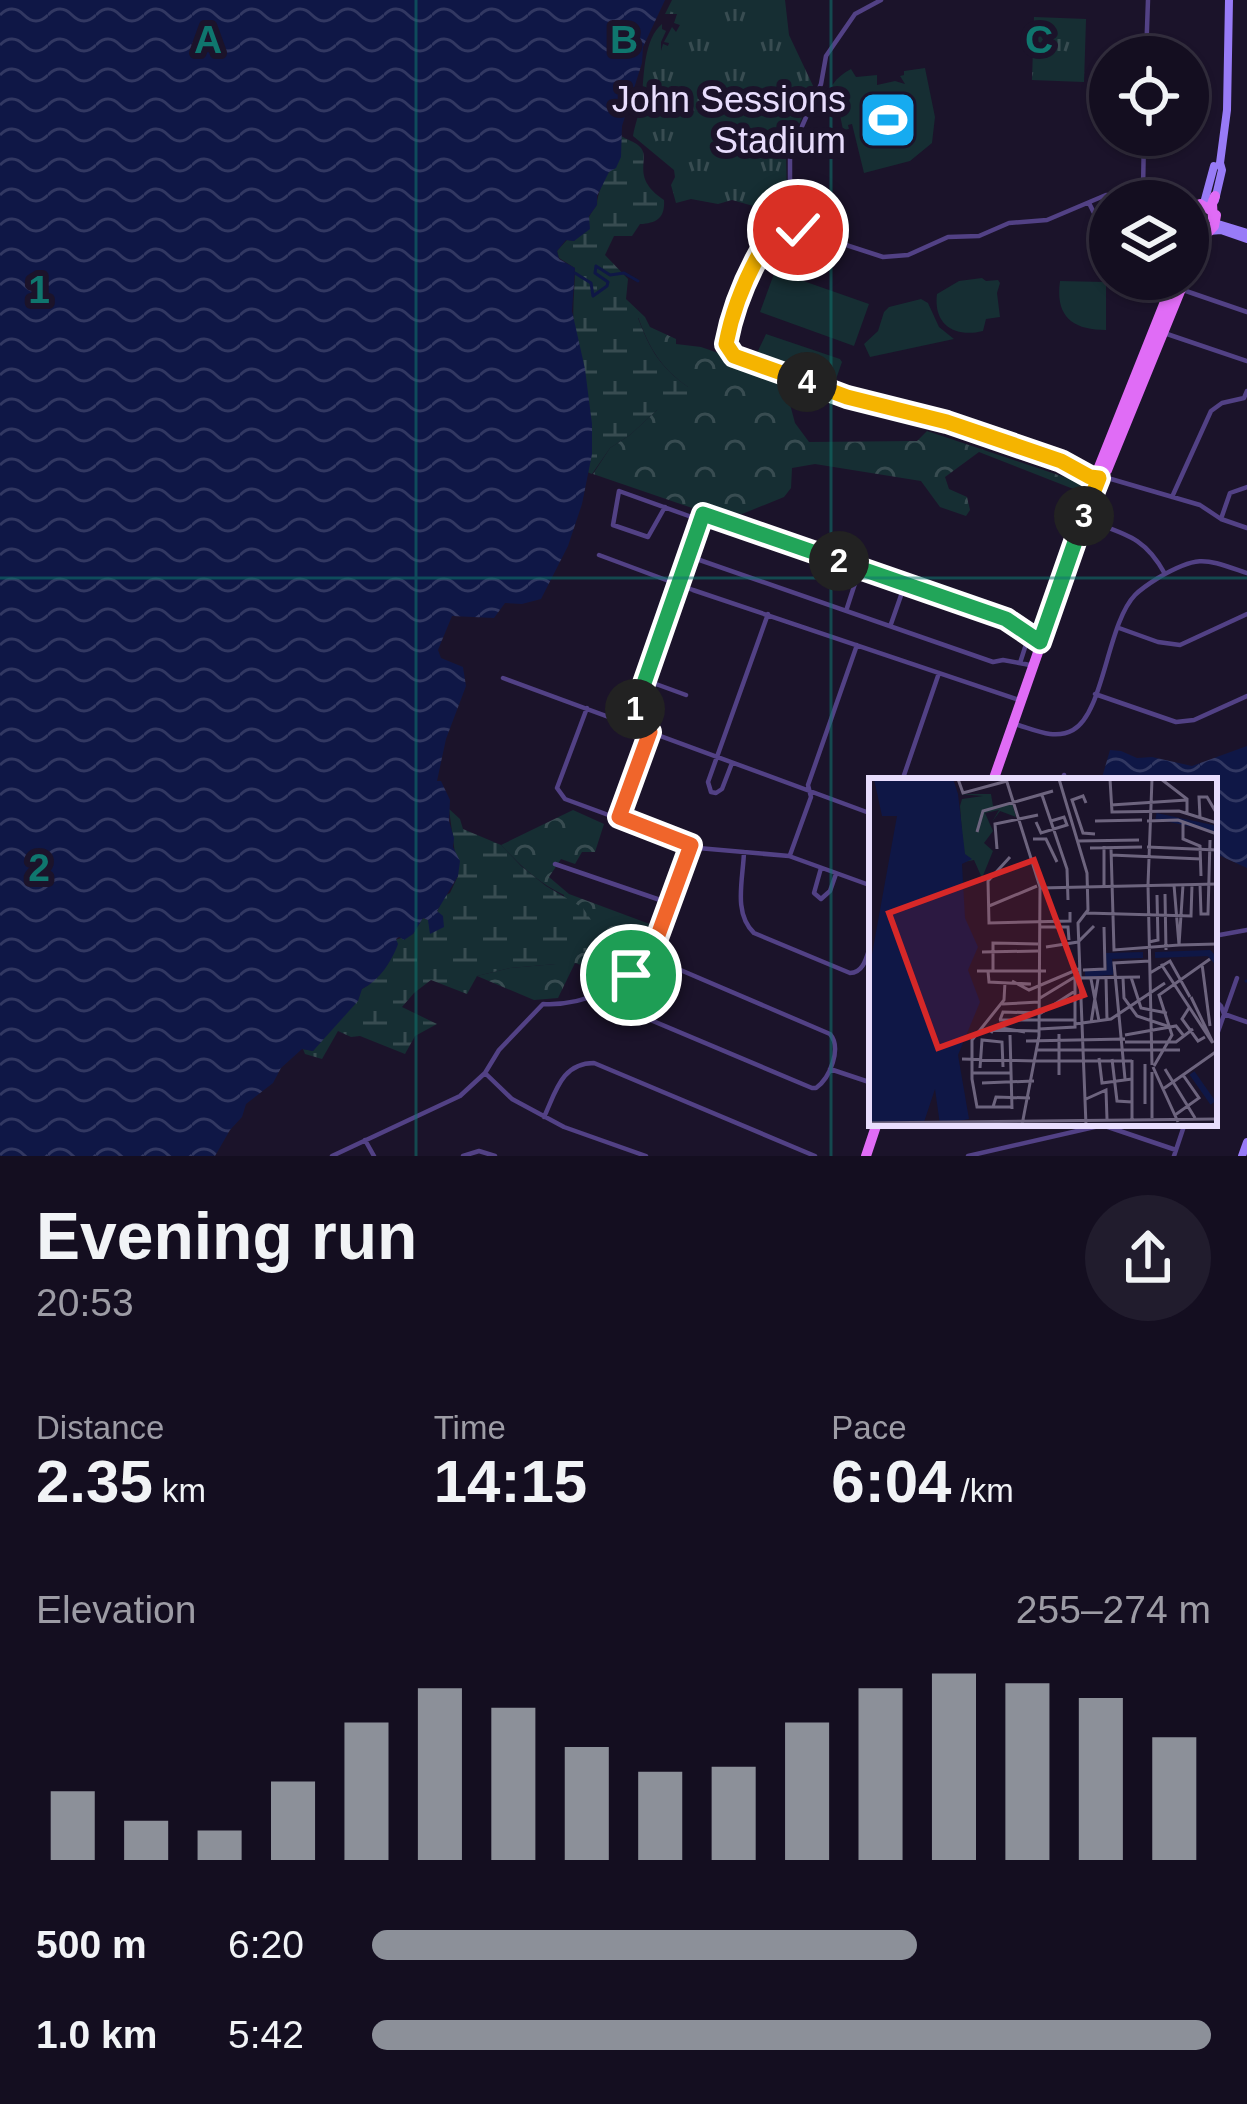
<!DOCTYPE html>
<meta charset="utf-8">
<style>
body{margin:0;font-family:Arial,sans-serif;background:#211c2d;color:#f1f3f6;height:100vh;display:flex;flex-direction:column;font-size:45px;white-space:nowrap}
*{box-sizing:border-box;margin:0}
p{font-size:39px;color:#9d9ca5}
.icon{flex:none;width:66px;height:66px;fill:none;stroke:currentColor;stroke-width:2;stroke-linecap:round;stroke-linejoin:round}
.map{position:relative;height:1156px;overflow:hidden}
.side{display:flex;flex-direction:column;background:#140e20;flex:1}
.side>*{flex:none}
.tools{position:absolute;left:1089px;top:36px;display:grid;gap:24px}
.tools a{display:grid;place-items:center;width:120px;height:120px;border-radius:50%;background:#140e20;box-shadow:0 3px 9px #0004,0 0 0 3px #332e3e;font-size:60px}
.pin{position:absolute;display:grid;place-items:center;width:102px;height:102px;color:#fff;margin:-51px;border:6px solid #fff;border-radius:50%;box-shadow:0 3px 12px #0007}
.km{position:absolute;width:60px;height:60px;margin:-30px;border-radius:50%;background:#222;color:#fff;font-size:33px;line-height:60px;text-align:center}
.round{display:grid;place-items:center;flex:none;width:126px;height:126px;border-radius:63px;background:#211c2d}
.headline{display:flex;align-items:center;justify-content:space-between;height:204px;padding:0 36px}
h1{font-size:66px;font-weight:800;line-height:90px}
.metrics{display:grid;grid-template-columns:repeat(3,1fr);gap:18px;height:204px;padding:12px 36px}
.metrics div{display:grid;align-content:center}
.metrics b{font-size:60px;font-weight:800}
.metrics small{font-size:33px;font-weight:400}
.metrics p{font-size:33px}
.chart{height:336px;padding:24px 36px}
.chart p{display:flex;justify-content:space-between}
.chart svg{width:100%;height:216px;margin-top:12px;stroke:#8c9099;stroke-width:6}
ul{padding:0 36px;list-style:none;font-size:39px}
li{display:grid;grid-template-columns:192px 144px 1fr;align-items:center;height:90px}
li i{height:30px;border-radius:15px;background:#8c9099}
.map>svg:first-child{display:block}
</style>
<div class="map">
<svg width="1247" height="1156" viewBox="0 0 1247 1156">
<defs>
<pattern id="grass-tufts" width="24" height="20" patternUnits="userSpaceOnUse" patternTransform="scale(3)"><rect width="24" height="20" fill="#162e33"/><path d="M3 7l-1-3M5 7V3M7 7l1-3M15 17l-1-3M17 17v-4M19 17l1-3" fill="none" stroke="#384c51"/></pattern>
<pattern id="forest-crowns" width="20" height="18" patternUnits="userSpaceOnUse" patternTransform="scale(3)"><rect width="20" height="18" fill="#162e33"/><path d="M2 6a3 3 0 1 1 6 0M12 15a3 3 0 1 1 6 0" fill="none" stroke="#384c51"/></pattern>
<pattern id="wetland-marsh" width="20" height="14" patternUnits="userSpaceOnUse" patternTransform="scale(3)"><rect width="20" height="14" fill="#162e33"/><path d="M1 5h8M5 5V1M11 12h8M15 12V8" fill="none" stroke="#384c51"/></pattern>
<pattern id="water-waves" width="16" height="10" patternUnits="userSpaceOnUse" patternTransform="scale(3)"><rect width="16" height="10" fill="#0f1746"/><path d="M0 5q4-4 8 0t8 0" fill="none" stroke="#323862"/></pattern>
</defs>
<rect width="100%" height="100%" fill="#1b132a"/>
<path fill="url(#grass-tufts)" d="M 672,0 L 785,0 L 789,35 L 815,90 L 786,152 L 787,197 L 774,223 L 768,210 L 732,200 L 718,204 L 691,199 L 676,203 L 671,185 L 675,177 L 674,170 L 633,136 C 635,123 641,110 642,97 C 644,74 644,39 662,24 L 662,29 L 666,31 L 661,42 L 661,51 L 663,44 L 668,46 L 669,43 L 664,42 L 672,27 L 676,32 L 680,25 L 674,23 L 677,14 L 665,14 Z
M 1034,17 L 1086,19 L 1084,82 L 1032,80 Z"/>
<path fill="url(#forest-crowns)" d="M 638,317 L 645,317 L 650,327 L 676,339 L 676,344 L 701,347 L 727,356 L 735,365 L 778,380 L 788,397 L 795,423 L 809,442 L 917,441 L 927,431 L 1082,483 L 1083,487 L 1076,490 L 979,452 L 945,477 L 949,489 L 967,497 L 970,510 L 966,516 L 940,507 L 921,481 L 815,464 L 792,468 L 791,488 L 784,497 L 742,514 L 700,506 L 698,510 L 593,474 L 610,448 L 630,435 L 657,410 L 688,387 C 660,367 650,349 638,317 Z
M 573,810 L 604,824 L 595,852 L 582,852 L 575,864 L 561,859 L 549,877 L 569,894 L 655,926 L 646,950 L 618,978 L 575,963 L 558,998 L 534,1000 L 477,976 L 510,968 L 556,964 L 564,895 C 538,883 520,865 501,845 Z"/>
<path fill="url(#wetland-marsh)" d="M 621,136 C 627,140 634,141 639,146 C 653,158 628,176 664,200 C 665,218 657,223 640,224 L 632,236 L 614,236 L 605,255 L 628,279 L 626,299 L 645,317 L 638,318 C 650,350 660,367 688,387 L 692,404 L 657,410 L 630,435 L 610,448 L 592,474 L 587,472 C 600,424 581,375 574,327 C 572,308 575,288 575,268 L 559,258 L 557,251 L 567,240 L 574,241 C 586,227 587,217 597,205 C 598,181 619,162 621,136 Z
M 449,809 L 460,819 L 463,829 L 501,845 L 521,866 L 546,886 L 583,908 L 596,927 L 597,946 L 556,964 L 510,968 L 477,976 L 467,994 L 431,980 L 414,993 L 402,1007 L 437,1024 L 415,1036 L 405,1054 L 360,1036 L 351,1037 L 338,1031 L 322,1059 L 305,1054 L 303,1049 L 313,1051 L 362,989 C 379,980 396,958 395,940 L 413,934 L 423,918 L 428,920 L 437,912 L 444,896 L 450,893 L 458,876 Z"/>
<path fill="#162e33" d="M 925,68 L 935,117 L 932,143 L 910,161 L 864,173 L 852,124 L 848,125 L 849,129 L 843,130 L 839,110 L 827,109 C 826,90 834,78 851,69 L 856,77 L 877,75 L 877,85 L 895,81 L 905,84 L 900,76 L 904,75 L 904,71 Z
M 775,271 L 869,304 L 854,346 L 760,312 Z
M 982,278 L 986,281 L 998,280 L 1000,283 L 997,293 L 1000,317 L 986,319 L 983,331 C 955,338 933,325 937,294 L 959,281 Z
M 1060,281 L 1106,282 L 1106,330 C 1072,330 1055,316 1060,281 Z
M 921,299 L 928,303 L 939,327 L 954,339 L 870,357 L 864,344 L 878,331 L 884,312 L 889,307 Z
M 766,334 L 840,359 L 842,362 L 835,382 L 757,358 L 756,355 Z"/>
<path fill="url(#water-waves)" d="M 0,0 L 665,0 L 643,47 L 642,63 L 622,126 L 621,157 L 616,168 L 609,172 L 597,196 L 597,205 L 589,216 L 590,229 L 574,241 L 566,240 L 557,251 L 559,259 L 575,268 L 572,311 L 585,369 L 592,424 L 592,454 L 582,504 L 568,546 L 541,599 L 522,604 L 505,603 L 494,618 L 452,616 L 438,650 L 441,658 L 463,667 L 466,686 L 446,739 L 437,781 L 441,781 L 450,800 L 449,821 L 454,838 L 453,847 L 460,861 L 458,876 L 437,911 L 443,916 L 444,927 L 430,934 L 428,920 L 423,918 L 413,934 L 404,940 L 399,937 L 396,939 L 398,944 C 392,961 379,981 362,989 L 358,1001 L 313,1051 L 302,1049 L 281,1068 L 273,1083 L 246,1104 L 242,1117 L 230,1130 L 215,1156 L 0,1156 Z
M 1247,746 L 1247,868 L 1214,853 L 1214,781 L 1101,781 L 1110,750 L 1121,751 L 1137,758 L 1152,757 L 1192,766 Z"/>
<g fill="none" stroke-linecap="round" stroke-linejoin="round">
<path stroke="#0f1746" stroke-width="3" d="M 575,273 L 591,283 L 593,296 L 607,286 L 608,282 L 595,273 L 596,266 L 610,275 L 624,273 L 638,281
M 1246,981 L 1247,981"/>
<path stroke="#524185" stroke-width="4.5" d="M 881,0 L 855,14 L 826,56 L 821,84 L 790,153 L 790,197 L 778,223 L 759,254 L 727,337 L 726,346 L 734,356 L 847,397 L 947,422 L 1061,461 L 1090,477 L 1111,479 L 1200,505 L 1221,519 L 1247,528
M 1146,57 L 1148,0
M 1139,201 L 1143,190 L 1144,135
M 1089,203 L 1096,217 L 1110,226
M 778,223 L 883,257 L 908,255 L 948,237 L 979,236 L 1009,223 L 1047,220 L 1106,195 L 1150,196 L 1171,201
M 1183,290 L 1247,312
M 1167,334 L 1247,361
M 1172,497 L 1211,411 L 1222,403 L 1244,398 L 1247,391
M 665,507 L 648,537 L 613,525 L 619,491 L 700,520
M 1222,516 L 1230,493 L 1247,487
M 1084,519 C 1123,534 1144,535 1165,574
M 599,555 L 693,590 L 1019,700
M 688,556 L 993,662 L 1003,660 L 1030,665
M 847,608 L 860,568
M 891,624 L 905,584
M 1119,628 L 1158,642 L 1180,645 L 1247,614
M 1020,663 L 1029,635
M 503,678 L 872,814
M 645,680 L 686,695
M 1095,694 L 1176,722 L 1194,720 L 1247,696
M 587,708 L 557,788 L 565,799 L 698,848 L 789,856 L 872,886
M 630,724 L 703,514 L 1007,619 L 1038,640
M 1018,725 C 1035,730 1055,740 1073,730 C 1104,713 1107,624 1135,595 C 1142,588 1150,583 1158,578 C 1199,554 1205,559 1247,573
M 732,763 L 722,789 L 716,793 L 711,792 L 708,782 L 768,614
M 902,781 L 939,673
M 1062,781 L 1064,775
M 619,817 L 650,732
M 744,852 C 743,880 733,913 754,933 L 850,973 C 865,973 867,954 872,941
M 790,855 L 811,797 L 808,785 L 857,645
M 555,864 L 669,903
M 821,868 L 814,893 L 821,899 L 830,891 L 836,874
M 1214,936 L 1247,930
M 596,997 L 812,1088 L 816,1088 C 830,1078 842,1048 830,1034 L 650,957
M 1214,999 L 1221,1006 L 1224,1014 L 1247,1022
M 1214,1043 L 1237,978
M 830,1069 L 872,1083
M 485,1073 L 512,1099 L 564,1127 L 646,1156
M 544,1117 C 556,1091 562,1063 594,1063 L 815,1156
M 1108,1127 L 1176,1150
M 365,1140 L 374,1156
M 332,1156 L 460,1096 L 485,1073 L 499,1050 L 543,1004 C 580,1006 632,987 651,953 C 669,920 679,880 691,845
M 463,1156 L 479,1151 L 495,1156
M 968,1156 L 1112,1123
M 1174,1156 L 1185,1123"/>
<path stroke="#987bf7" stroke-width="8" d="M 1215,200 L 1222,170 L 1220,163 L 1227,110 L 1229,0
M 1188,216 L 1204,203 L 1214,166
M 1213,219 L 1218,224 L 1247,233
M 1188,225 L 1191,236 L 1188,248
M 1209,231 L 1221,230 L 1247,239
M 1242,1156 L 1247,1142"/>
<path stroke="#e06cf6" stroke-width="10" d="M 1188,209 L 1200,204 L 1212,211
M 1213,219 L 1212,204 L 1215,196
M 1188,269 L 1196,245 L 1214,226 L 1216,215
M 1099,478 L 1107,470 L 1185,279
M 993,781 L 1099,478 L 1099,467 L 1174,279
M 866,1156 L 877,1123"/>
</g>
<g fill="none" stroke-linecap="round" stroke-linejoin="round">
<g stroke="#fff" stroke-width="24">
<path id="split-1" d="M 631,975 L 650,957 L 691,845 L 619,817 L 650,732 L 630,724 L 635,709"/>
</g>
<g stroke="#fff" stroke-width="24">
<path id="split-2" d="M 635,709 L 703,514 L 839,561"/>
</g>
<g stroke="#fff" stroke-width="24">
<path id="split-3" d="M 839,561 L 1006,619 L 1040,642 L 1084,516"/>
</g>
<g stroke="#fff" stroke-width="24">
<path id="split-4" d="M 807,382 L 847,397 L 947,422 L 1061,461 L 1090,477 L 1099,478 L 1084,516"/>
</g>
<g stroke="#fff" stroke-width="24">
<path id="split-5" d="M 798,230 L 778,223 C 754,259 734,301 726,344 L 734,356 L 807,382"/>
</g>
<use href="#split-1" stroke="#f0652b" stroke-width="15"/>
<use href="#split-2" stroke="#22a559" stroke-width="15"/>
<use href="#split-3" stroke="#22a559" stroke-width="15"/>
<use href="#split-4" stroke="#f5b400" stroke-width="15"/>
<use href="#split-5" stroke="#f5b400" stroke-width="15"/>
</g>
<path fill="none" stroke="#0f766e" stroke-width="3" stroke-opacity="0.55" d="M 416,0 L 416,1156M 831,0 L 831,1156M 0,578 L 1247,578"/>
<defs>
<g id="stadium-square" transform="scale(3)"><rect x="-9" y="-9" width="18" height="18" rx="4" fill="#16abf0" stroke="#1b132a"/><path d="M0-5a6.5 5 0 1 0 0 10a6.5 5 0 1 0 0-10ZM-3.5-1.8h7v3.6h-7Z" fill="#fff"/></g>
</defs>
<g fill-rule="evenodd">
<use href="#stadium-square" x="888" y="120"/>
</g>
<g text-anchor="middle" stroke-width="12" stroke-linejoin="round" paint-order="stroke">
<g font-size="36" fill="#e8ddfd" stroke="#1b132a" text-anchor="end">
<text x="846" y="112">John Sessions<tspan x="846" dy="41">Stadium</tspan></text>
</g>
</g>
<g transform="translate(869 778)">
<rect width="348" height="348" fill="#1b132a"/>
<path d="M 90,16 L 122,16 L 124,28 L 143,25 L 147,39 L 131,33 L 123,44 L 130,32 L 116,35 L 124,53 L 115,65 L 124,73 L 113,100 L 105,82 L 95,84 L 91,28 L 93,21 L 114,18 Z" fill="#162e33"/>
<path d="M 5,1 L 84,1 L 89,16 L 96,76 L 103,81 L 93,86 L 96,140 L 109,169 L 99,192 L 111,224 L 89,277 L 100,341 L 71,347 L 66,311 L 54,347 L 0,347 L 0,193 L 28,38 L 13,38 Z" fill="#0f1746"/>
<path fill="none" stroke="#0f1746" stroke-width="6" d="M 287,38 L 348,51M 286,177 L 340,175 L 348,184M 348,189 L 348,228M 216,196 L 241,194 L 240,178 L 274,177M 323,295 L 344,325"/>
<path fill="none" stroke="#6d647e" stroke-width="3" d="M 89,1 L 94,15 L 138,3M 137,1 L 171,109 L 170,258 L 153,347M 190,1 L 218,95 L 219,132 L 209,145 L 217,347M 241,1 L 243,34 L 310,33 L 348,45M 292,1 L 318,21 L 318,35M 173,17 L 198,91 L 199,122M 217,25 L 214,18 L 203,22 L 214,55 L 226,56M 242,27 L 318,22M 331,39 L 330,19 L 338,19 L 348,36M 226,43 L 273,42M 278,43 L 309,42 L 348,56M 167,44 L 172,55 L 198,47 L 195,39 L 182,43M 314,44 L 314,61 L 331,68 L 332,98M 108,54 L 114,33 L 184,13M 164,61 L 177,61 L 188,84M 209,63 L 270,62M 235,68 L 235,108M 278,69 L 348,72M 221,70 L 273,69M 242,70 L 245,172 L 310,167M 128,71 L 126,46 L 169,37M 242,77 L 332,81M 141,79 L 119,103 L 120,145 L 201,143 L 201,134M 331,106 L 332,136 L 339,136 L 341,62M 279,107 L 283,1M 279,107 L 283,287M 305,107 L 310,167M 171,110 L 348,106M 296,116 L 297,172M 120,128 L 168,108M 217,135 L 322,138 L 323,107M 170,149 L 199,149 L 200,162M 280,164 L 289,162 L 288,117M 310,167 L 314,107M 310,167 L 348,166M 177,169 L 209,164 L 225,148M 113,174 L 169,173M 292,186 L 343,264M 333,186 L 341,248M 214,192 L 236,191 L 235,149M 108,193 L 177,193M 119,193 L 120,204 L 162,206M 124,193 L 124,165 L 169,166M 281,195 L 301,183 L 321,219M 262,199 L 272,230 L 298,235M 237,200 L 238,242M 254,200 L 255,220 L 268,238 L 301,249M 222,201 L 230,243M 143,203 L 160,212 L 212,190M 136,204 L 135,222 L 103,262 L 103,301 L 108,329 L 142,329M 322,219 L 344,265M 171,220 L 204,200 L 271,199M 133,226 L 170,224M 320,230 L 313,241 L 329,263 L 336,259M 130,242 L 206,242M 131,242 L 134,234 L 172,235 L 206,213M 222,245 L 229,201M 206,246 L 242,241 L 296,205M 170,251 L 206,249 L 206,197M 111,252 L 170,253M 122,255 L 126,249 L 156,254M 190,256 L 190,297M 141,257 L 143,331M 256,257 L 307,248 L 315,258M 157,263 L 256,261M 256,264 L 307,264 L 324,251M 168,272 L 311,272M 230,280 L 233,305 L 263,301M 93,281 L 167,283M 243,281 L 248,323 L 263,324M 263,282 L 263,341M 167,283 L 263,283M 276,286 L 276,326M 285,288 L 303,257 L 290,217 L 341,181M 284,289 L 309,344M 111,290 L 113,262 L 133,264 L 134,289M 296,291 L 326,340M 283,294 L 283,340M 103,295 L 142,295M 256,301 L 245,185 L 281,183M 113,305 L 165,303M 294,311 L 348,273M 217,321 L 237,312 L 238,341M 124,329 L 127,319 L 161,320M 306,337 L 330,320 L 314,297M 0,345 L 348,341"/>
<path fill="#d62828" fill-opacity="0.15" stroke="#d62828" stroke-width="6" d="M 165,82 L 215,217 L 69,270 L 20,135 Z"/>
<rect width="348" height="348" fill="none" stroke="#e8ddfd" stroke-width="6"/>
</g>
<g font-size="39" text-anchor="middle" font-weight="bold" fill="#0f766e" stroke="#1b132a" stroke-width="12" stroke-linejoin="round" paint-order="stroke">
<text x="208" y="53">A</text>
<text x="624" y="53">B</text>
<text x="1039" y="53">C</text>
<text x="39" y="303">1</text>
<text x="39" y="881">2</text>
</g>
</svg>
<div class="tools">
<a><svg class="icon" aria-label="locate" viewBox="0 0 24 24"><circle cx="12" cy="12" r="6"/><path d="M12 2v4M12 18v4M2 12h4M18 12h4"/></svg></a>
<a><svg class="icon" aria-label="layers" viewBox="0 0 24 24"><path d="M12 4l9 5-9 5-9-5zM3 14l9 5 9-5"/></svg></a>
</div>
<div class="pin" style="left:631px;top:975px;background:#1e9e55"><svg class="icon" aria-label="arrive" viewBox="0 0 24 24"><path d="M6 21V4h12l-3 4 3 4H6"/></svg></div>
<div class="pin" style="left:798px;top:230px;background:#d93025"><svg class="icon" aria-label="check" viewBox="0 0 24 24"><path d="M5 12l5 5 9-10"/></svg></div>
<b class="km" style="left:635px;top:709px">1</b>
<b class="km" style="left:839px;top:561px">2</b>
<b class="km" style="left:1084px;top:516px">3</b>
<b class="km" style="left:807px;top:382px">4</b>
</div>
<section class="side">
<div class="headline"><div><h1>Evening run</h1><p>20:53</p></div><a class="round"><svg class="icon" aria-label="share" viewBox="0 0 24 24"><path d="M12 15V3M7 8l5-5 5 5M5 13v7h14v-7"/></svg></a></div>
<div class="metrics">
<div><p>Distance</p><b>2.35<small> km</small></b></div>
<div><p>Time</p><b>14:15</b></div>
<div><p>Pace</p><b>6:04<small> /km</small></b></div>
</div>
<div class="chart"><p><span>Elevation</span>255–274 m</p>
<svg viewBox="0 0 160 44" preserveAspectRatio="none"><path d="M5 44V30M15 44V36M25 44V38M35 44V28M45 44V16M55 44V9M65 44V13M75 44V21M85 44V26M95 44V25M105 44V16M115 44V9M125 44V6M135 44V8M145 44V11M155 44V19"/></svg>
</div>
<ul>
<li><b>500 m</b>6:20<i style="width:65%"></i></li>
<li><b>1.0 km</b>5:42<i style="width:100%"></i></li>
</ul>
</section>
